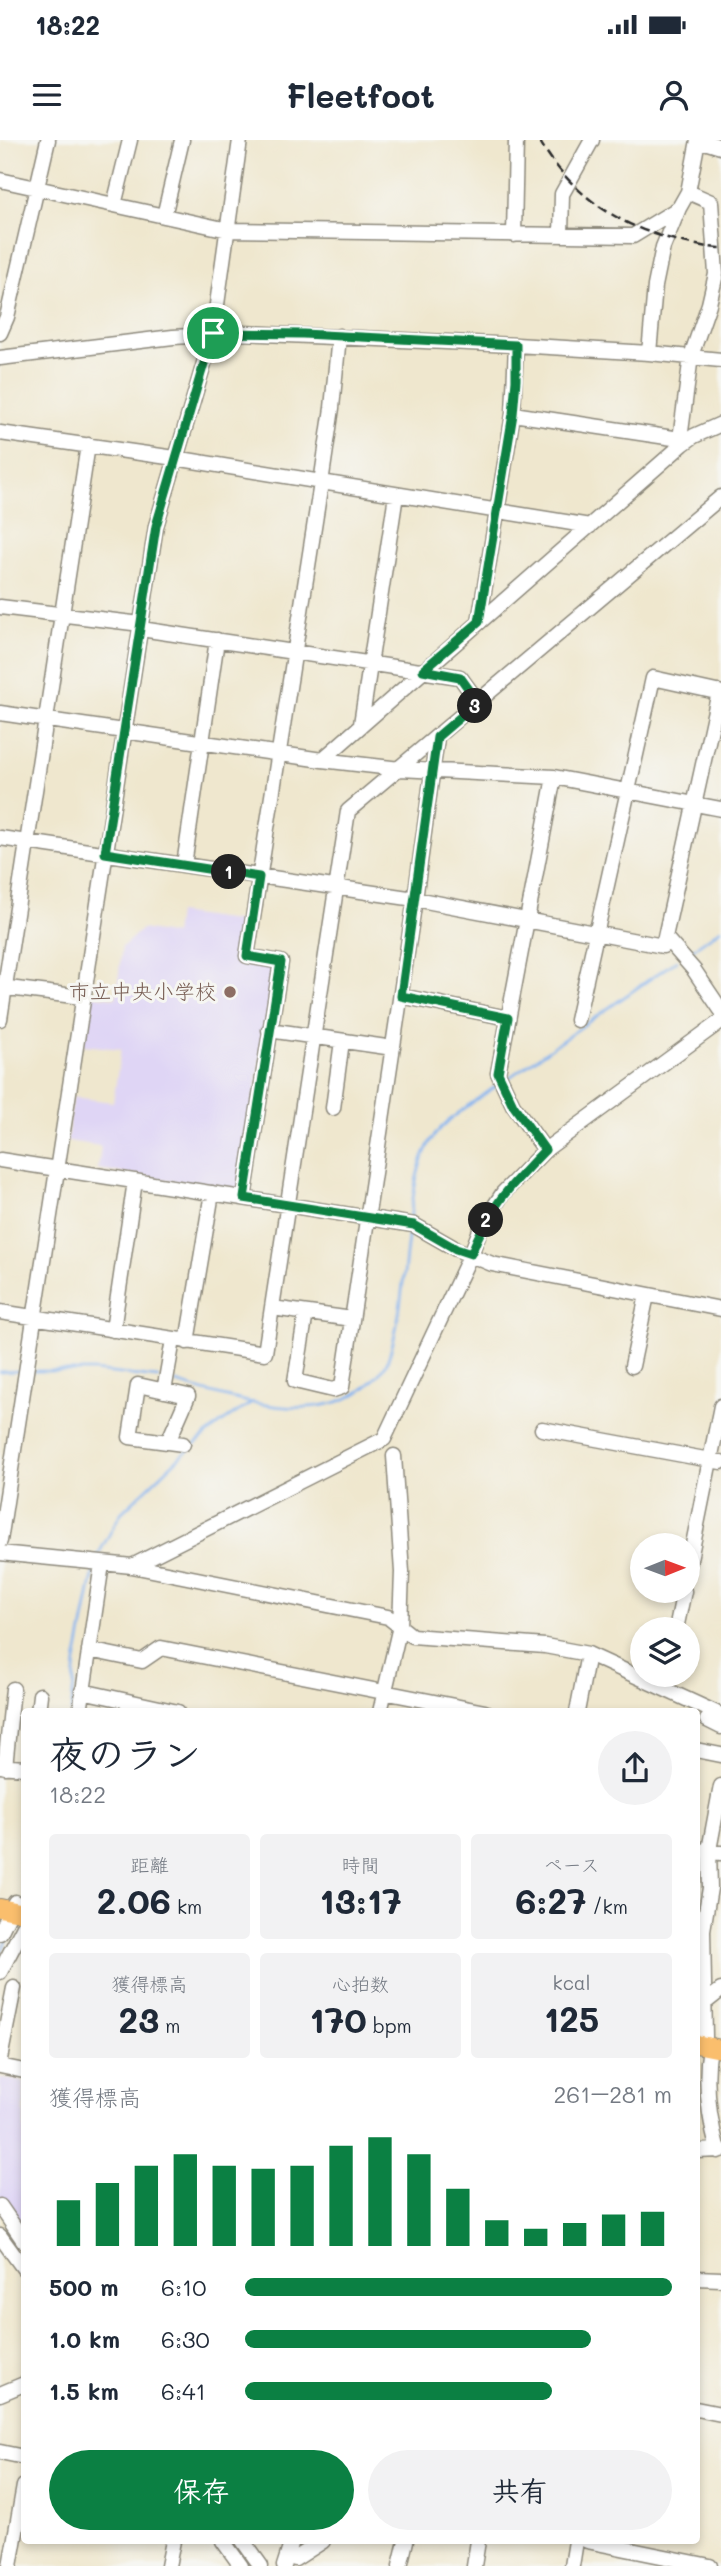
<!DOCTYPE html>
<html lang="ja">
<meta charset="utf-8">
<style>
body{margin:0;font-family:Mali,"Klee One",sans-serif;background:#f2f2f3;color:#1f2937;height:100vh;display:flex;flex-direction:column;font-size:26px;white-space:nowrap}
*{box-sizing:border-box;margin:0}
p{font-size:23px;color:#747a83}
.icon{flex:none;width:38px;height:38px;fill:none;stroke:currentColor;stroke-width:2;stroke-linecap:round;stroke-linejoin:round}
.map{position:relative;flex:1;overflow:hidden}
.drawer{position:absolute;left:21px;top:1568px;width:679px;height:836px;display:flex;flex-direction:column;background:#fff;border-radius:7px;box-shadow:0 4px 10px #0003}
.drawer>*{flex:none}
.needle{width:46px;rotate:89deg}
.buttons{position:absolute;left:630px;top:1393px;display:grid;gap:14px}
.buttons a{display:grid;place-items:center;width:70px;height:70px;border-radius:50%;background:#fff;box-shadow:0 4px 10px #0003;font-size:35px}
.pin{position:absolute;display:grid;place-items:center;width:60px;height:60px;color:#fff;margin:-30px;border:4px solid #fff;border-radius:50%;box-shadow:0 2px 7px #0007}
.km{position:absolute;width:35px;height:35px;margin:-18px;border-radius:50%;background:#222;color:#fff;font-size:19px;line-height:35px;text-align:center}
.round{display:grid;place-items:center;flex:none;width:74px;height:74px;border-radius:37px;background:#f2f2f3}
.overview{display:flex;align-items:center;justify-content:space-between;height:119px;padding:0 28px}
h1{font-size:38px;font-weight:800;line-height:52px}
.metrics{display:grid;grid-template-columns:repeat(3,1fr);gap:10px;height:119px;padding:7px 28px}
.metrics div{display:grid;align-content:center;border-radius:7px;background:#f2f2f3;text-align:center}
.metrics b{font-size:35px;font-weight:800}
.metrics small{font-size:19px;font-weight:400}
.metrics p{font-size:19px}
.chart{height:196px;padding:14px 28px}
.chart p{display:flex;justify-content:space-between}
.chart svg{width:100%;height:126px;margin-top:7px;stroke:#0b8043;stroke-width:6}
.primary-button{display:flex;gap:14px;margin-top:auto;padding:14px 28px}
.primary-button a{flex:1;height:80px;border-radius:42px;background:#0b8043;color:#fff;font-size:28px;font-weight:800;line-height:80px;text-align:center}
.primary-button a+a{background:#f2f2f3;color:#1f2937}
ul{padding:0 28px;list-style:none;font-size:23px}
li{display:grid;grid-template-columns:112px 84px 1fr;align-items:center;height:52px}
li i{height:18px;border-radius:9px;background:#0b8043}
.status{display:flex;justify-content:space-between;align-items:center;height:49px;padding:0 35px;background:#fff;direction:ltr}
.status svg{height:19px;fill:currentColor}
header{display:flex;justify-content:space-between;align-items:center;height:91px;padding:0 28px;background:#fff;font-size:32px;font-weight:800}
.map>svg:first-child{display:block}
</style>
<div class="status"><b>18:22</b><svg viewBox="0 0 49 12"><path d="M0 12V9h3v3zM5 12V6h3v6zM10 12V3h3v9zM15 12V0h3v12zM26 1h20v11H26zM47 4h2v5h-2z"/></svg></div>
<header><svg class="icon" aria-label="menu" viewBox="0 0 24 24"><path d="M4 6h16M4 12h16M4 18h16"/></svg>Fleetfoot<svg class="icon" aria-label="person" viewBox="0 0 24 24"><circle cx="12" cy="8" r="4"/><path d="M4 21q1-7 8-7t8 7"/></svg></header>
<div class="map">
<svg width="721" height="2426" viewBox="0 0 721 2426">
<rect width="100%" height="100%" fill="#f6f6f2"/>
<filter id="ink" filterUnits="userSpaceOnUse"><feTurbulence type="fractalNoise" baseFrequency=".0143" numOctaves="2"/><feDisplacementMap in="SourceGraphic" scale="14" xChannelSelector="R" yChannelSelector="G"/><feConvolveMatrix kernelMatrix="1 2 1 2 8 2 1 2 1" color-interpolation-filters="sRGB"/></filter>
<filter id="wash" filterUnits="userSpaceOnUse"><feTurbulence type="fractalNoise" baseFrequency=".00686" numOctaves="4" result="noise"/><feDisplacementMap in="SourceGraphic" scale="28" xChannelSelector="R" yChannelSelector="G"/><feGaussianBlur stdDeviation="1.57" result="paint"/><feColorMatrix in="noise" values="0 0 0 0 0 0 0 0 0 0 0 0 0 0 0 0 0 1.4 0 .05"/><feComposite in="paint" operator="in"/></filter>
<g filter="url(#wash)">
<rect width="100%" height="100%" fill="#efe7ce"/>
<path fill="#dfd5f5" d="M 177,773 L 249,783 L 243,818 L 275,823 L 240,1050 L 238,1051 L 98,1029 L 101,1006 L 67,1001 L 73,957 L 113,962 L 121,909 L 83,905 L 90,855 L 116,858 L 122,807 L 142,789 L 174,795 Z
M 0,1938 L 24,1942 L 24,2095 L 0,2058 Z"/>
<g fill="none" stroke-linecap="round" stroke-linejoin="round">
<path stroke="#85b4f0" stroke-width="2.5" d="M 685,815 L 721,789
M 507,939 L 677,820
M 410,1080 C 414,1049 418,1011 441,988 C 458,971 480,958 499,944
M 34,1231 L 93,1231 L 158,1238
M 0,1232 L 18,1231
M 173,1242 C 228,1258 318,1288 367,1246 C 374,1239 384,1231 387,1222 C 402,1181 403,1133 409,1090
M 97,1417 L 121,1373 L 182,1315 L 221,1283 L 251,1263
M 71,1572 L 76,1522 L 94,1430
M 0,1814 L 17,1780"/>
</g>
</g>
<g filter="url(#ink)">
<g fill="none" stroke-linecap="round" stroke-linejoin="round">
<g stroke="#8d897c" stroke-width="17">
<path id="minor" d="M 698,0 L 721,7
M 0,40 L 228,90 L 633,96 L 679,68
M 114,65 L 130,0
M 164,76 L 182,0
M 514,95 L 516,0
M 561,95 L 562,54 L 592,0
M 0,193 L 7,177 L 48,0
M 649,213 L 655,146 L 663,107 L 679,68 L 688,52 L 698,0
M 0,218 L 173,197 L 243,193 L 516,205 L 649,213 L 721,220
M 513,274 L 680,299 L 683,304
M 0,293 L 175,318 L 590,386
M 680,299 L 691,216 L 709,164 L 716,134 L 711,62 L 688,52
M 0,467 L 141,484
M 479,482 L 513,274 L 516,205
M 141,489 L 460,537 L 478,562
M 0,573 L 322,620 L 400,629 L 554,637 L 721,669
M 361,584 L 396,355
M 322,620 L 683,304 L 694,296 L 721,284
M 0,698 L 415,759 L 663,806 L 719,552
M 184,725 L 217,500
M 665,797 L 694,830 L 721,870
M 0,847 L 82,857
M 401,856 L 508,878
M 0,879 L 88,305
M 577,880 L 653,538 L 721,553
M 269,890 L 393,908
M 333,968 L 342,901
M 545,1010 L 513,965 L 498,933 L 554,637
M 0,1020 L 414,1085 L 456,1109 L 492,1124 L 721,1169
M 244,1058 L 281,822 L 247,816 L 321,343 L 332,268 L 339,196
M 272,1168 L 352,1179
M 0,1172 L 265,1213 L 348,671 L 721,357
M 306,1173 L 295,1241 L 333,1250 L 342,1247 L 415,759 L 437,597
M 113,1190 L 135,1041
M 187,1202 L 212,1053
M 632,1226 L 647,1155
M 164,1251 L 173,1200
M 542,1289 L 721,1322
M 168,1302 L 188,1256 L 138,1245 L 130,1297 L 183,1304
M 0,1401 L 156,386 L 213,193 L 240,0
M 0,1413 L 132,1426 L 388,1477 L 412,1496 L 545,1506 L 588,1514 L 721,1575
M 132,1426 L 384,1299 L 471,1114 L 482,1085 L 503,1053 L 545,1010 L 721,881
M 688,1429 L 721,1266
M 676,1489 L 684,1451
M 89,1510 L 142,1521 L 161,1508 L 485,1572
M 664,1549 L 667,1535
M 82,1551 L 178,1572
M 38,1572 L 40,1555
M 80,1572 L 102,1424
M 380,1572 L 400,1486 L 402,1432 L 394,1316
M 577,1572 L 588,1514
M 707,1580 L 721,1587
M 696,1610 L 721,1615
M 0,1626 L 24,1628
M 5,1627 L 13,1549
M 696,1710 L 721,1713
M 0,1793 L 15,1762
M 0,1832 L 24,1786
M 702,1865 L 721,1850
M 705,1897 L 703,1790 L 710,1748 L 709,1710 L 721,1646
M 710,1907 C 704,1941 709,1978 718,2011
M 0,1919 L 14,1848
M 0,1926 L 24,1931
M 696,2011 L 721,2010
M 0,2066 L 24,2101
M 0,2096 L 24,2129
M 696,2138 L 721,2139
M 0,2254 L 24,2244
M 696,2269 L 721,2274
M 0,2312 L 24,2317
M 223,2401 L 241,2426
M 243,2401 L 261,2426
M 587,2401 L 710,2426
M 289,2416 L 295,2419 L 323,2401
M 10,2426 L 24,2346
M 168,2426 L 173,2401
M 284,2426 L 292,2401
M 400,2426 L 406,2401
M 474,2426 L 478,2401
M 572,2426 L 576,2401"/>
</g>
<g stroke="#8d897c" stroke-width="20">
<path id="major" d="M 0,1768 L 24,1773
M 696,1904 L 721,1909"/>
</g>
<use href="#minor" stroke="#fff" stroke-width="14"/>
<use href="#major" stroke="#fabe6d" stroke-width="18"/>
<path stroke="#2b2b2b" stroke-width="2.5" stroke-dasharray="10 5" stroke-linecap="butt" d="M 539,0 C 570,54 619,87 679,101 C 692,104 707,108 721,108"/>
</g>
</g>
<g fill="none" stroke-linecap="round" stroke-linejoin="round" filter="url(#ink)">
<g stroke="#fff" stroke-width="14">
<path id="route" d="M 213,193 L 303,194 L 516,205 L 516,240 L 513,274 L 479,482 L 423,530 L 460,537 L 478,562 L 437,597 L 401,856 L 508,878 L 498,933 L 513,965 L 545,1010 C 510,1046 489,1067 471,1114 L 456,1109 L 414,1085 L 244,1058 L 281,822 L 247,816 L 259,737 L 105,713 L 156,386 Z"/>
</g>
<use href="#route" stroke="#0b8043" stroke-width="9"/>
</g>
<circle fill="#8d6e63" stroke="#f6f6f2" stroke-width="2.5" cx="230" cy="852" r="7"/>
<g text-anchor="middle" stroke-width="6" stroke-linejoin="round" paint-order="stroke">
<g font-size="21" fill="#785e54" stroke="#f6f6f2" text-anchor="end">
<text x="216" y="859">市立中央小学校</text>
</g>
</g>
</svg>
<div class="buttons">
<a><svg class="needle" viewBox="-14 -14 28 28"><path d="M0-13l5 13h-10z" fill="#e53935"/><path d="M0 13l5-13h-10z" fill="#747a83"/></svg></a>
<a><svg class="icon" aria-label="layers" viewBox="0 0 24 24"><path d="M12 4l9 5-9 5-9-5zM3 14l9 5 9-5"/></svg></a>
</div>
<div class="pin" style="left:213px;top:193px;background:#1e9e55"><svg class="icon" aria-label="arrive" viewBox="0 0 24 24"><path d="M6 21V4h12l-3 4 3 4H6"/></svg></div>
<b class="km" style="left:229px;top:732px">1</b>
<b class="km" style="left:486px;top:1080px">2</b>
<b class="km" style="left:475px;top:566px">3</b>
<section class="drawer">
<div class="overview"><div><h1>夜のラン</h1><p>18:22</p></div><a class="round"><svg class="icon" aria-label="share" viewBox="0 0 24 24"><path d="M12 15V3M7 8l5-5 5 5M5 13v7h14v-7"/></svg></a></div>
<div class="metrics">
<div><p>距離</p><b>2.06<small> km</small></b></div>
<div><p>時間</p><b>13:17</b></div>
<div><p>ペース</p><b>6:27<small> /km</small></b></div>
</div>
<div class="metrics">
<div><p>獲得標高</p><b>23<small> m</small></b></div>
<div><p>心拍数</p><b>170<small> bpm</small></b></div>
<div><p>kcal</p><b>125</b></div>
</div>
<div class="chart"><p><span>獲得標高</span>261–281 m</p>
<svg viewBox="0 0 160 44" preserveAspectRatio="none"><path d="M5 44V28M15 44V22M25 44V16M35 44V12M45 44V16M55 44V17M65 44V16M75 44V9M85 44V6M95 44V12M105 44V24M115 44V35M125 44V38M135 44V36M145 44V33M155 44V32"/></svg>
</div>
<ul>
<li><b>500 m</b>6:10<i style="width:100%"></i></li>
<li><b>1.0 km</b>6:30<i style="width:81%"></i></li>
<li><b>1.5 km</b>6:41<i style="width:72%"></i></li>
</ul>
<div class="primary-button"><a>保存</a><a>共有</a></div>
</section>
</div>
